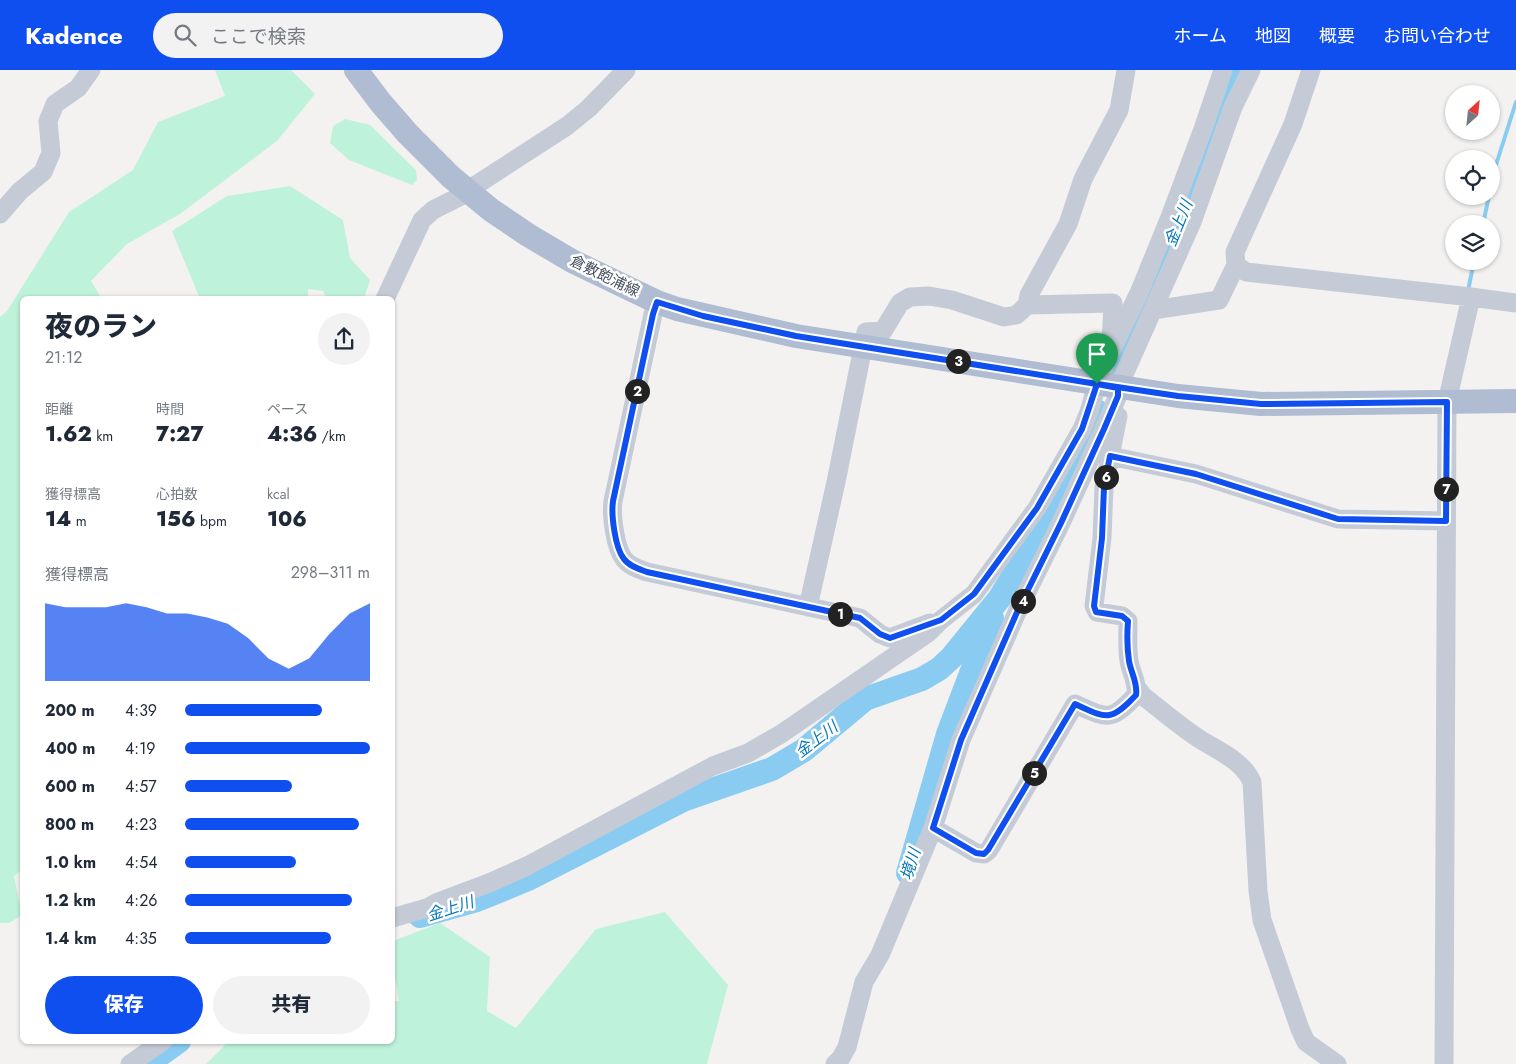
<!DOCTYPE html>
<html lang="ja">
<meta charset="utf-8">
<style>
body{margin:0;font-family:Jost,"Noto Sans JP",sans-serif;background:#f2f2f3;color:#1f2937;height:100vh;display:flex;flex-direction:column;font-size:19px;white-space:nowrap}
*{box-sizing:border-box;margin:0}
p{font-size:16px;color:#747a83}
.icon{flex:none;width:28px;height:28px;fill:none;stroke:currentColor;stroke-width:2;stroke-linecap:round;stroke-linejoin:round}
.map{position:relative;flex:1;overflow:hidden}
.sheet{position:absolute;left:20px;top:226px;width:375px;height:748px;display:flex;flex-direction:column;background:#fff;border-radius:8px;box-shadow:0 1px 4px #0004}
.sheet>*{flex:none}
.needle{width:32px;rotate:27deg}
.controls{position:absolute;left:1445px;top:15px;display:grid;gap:10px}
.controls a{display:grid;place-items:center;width:55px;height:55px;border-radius:50%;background:#fff;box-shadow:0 1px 4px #0004;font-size:25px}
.pin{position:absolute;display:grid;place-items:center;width:42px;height:42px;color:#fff;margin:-51px -21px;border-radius:50% 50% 50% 0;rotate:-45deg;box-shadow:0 0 5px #0007}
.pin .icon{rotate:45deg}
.km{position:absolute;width:25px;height:25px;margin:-12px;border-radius:50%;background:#222;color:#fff;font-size:14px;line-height:25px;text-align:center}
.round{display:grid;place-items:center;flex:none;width:52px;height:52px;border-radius:26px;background:#f2f2f3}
.overview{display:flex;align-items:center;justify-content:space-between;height:85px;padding:0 25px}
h1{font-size:28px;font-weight:800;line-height:38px}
.stats{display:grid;grid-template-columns:repeat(3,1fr);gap:8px;height:85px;padding:5px 25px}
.stats div{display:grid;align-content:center}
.stats b{font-size:21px;font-weight:800}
.stats small{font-size:14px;font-weight:400}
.stats p{font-size:14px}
.chart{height:140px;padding:10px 25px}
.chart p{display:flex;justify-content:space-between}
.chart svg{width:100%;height:90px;margin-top:5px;fill:#104fef;opacity:.7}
.primary-button{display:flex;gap:10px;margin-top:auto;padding:10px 25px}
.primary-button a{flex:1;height:58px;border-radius:30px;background:#104fef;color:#fff;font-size:20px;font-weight:800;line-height:58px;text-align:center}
.primary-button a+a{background:#f2f2f3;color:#1f2937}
ul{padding:0 25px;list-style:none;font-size:16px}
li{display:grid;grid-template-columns:80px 60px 1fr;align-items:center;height:38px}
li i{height:12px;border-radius:6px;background:#104fef}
header{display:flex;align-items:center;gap:30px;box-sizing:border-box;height:70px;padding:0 25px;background:#104fef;color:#fff}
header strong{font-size:24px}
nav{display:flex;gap:28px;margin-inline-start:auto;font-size:18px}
.search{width:350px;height:45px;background:#f2f2f3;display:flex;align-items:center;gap:12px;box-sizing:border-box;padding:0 18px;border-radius:28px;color:#747a83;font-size:19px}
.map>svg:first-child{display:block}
</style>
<header>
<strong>Kadence</strong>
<div class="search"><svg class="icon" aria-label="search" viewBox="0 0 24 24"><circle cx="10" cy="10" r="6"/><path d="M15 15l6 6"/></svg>ここで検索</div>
<nav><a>ホーム</a><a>地図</a><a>概要</a><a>お問い合わせ</a></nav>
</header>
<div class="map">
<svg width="1516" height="994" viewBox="0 0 1516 994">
<rect width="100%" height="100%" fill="#f4f2f1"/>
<path fill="#bff2db" d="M 215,0 L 291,0 L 315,24 L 277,71 L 180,144 L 127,174 L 91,211 L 102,229 L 22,229 L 22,800 L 14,806 L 22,845 L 9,853 L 0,853 L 0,247 L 7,241 L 69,142 L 133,100 L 158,52 L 225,26 Z
M 345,49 L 370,55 L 416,100 L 417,110 L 412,115 L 349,90 L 330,73 L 333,56 Z
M 290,116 L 343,150 L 350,188 L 370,210 L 364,229 L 327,229 L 323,221 L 308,219 L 308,229 L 200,229 L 172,161 L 227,126 Z
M 665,842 L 728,915 L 707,994 L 206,994 L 229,971 L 392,971 L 393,931 L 399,931 L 393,896 L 393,871 L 440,853 L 490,887 L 487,941 L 516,958 L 596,859 Z"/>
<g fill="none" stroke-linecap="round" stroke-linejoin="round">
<path stroke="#8accf1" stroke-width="4" d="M 1491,117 L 1495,98 L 1516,32
M 1483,154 L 1489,126
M 1468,221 L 1474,191"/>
<path stroke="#8accf1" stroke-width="24" d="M 1112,302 L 1149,225 L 1180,152 L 1235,0
M 908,803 L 948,664 L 992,548
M 420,846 L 477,830 L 528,809 L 683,730 L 772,699 L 804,680 L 865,629 L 922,609 L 939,599 L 951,588 L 999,529 L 1049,448 L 1092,357 L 1098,342
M 147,994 L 179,971"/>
<path stroke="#c5cbd6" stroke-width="19" d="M 1311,0 L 1293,54 L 1235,182 L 1236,195 L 1246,202 L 1471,227 L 1447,332 L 1444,994
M 465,119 L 476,115 L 567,56 L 589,38 L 626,0
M 0,144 L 20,121 L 43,102 L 51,83 L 48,51 L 55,34 L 78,18 L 91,0
M 1471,227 L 1516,233
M 385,229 L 422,150 L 433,140 L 469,122
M 657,232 L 653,244 L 613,431 C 611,444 615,478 624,489 C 629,496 639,499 647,502 L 860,548 L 880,564 L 890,568 L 930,553
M 1027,235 L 1113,233 L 1111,272
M 1153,240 L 1219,230 L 1236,195
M 1110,386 L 1196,404 L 1338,449 L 1446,451
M 808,537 L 836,412 L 866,262 L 883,261 L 900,233 L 910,227 L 929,226 L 952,230 L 1004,247 L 1016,245 L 1021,241 L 1027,235 L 1029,225 L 1068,154 L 1083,109 L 1119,40 L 1126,0
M 1137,618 L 1143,626 C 1160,639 1177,654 1195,666 C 1215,680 1242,689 1252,712 L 1258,821 L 1262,850 L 1300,959 L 1306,972 L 1337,994
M 933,758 L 976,783 L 984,784 L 989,780 L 1075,634 C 1107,648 1110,653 1136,625 C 1138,613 1131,603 1129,591 C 1127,578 1128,564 1128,551 L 1122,546 L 1097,542 L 1094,536 L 1102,468 L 1104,417 L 1118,346
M 392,848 L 427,838 L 436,833 L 489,813 L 527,796 L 713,696 L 748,683 L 781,664 L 928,563 L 941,550 L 974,524 L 1037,438 L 1082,359 L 1089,342 L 1097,314 L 1111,281 L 1139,223 L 1170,147 L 1203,59 L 1223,0
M 130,994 L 163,971
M 835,994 L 841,988 L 847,977 L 864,912 L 880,885 L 933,758 L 961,670 L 1018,540 L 1061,453 L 1104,359 L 1118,325 L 1118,318 L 1192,152 L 1233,37 L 1251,0"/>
<path stroke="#b0bcd1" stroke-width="24" d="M 356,0 L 381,33 L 408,64 L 451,107 L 491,140 L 528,165 L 572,191 L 657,232 L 677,239 L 796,266 L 1178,326 L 1261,334 L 1516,331"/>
</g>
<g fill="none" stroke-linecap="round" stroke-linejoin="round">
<g stroke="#fff" stroke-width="10">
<path id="route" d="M 1097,314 L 1082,359 L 1037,438 L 974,524 L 941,550 L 890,568 L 880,564 L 860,548 L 647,502 C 639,499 629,496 624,489 C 615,478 611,445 613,431 L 653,244 L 657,232 L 703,246 L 796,266 L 1097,314 L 1118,318 L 1118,326 L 1104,359 L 1061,453 L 1018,540 L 961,670 L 933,758 L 976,783 L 984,784 L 988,780 L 1075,634 C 1106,648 1110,653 1136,625 C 1138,613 1131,603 1129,591 C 1127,578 1127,564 1128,551 L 1122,546 L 1096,542 L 1094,536 L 1102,468 L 1104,417 L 1110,386 L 1196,404 L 1338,449 L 1446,451 L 1447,332 L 1261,334 L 1178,326 L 1097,314"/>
</g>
<use href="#route" stroke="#104fef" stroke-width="6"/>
</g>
<g text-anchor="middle" stroke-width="5" stroke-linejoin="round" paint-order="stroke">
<g font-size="15" fill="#485160" stroke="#fff">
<text transform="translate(605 206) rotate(26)" y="5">倉敷飽浦線</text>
</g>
<g font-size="16" font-style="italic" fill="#0576b6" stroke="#fff">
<text transform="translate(1178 153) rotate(-68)" y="6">金上川</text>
<text transform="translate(816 669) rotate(-37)" y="6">金上川</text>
<text transform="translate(910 794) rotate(-73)" y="6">境川</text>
<text transform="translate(450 838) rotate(-18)" y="6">金上川</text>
</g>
</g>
</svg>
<div class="controls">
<a><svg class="needle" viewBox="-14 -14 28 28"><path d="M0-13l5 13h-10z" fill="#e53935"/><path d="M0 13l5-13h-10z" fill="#747a83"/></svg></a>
<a><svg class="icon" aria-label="locate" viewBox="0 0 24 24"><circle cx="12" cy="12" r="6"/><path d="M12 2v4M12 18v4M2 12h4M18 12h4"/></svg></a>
<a><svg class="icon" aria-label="layers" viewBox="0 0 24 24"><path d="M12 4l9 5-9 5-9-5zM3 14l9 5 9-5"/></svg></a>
</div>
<div class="pin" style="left:1097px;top:314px;background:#1e9e55"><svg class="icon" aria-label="arrive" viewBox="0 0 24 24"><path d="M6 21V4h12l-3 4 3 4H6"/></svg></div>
<b class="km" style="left:840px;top:544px">1</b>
<b class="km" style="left:637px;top:321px">2</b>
<b class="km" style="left:958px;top:291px">3</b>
<b class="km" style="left:1023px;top:531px">4</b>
<b class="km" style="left:1034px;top:703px">5</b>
<b class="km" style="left:1106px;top:407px">6</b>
<b class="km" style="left:1446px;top:419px">7</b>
<section class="sheet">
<div class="overview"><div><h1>夜のラン</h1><p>21:12</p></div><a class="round"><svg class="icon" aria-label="share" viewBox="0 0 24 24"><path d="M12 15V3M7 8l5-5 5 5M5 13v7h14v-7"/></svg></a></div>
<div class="stats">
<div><p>距離</p><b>1.62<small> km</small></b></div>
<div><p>時間</p><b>7:27</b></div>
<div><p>ペース</p><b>4:36<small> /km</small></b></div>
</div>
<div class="stats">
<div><p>獲得標高</p><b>14<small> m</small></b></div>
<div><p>心拍数</p><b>156<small> bpm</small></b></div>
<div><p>kcal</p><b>106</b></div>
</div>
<div class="chart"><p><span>獲得標高</span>298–311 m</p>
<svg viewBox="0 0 160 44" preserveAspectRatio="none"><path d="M0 44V6L10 8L20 8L30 8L40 6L50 8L60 11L70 11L80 13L90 16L100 23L110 33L120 38L130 33L140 21L150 11L160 6V44z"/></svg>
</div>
<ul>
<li><b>200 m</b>4:39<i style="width:74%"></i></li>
<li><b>400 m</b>4:19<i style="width:100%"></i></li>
<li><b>600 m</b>4:57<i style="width:58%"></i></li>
<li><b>800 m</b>4:23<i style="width:94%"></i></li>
<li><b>1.0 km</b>4:54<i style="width:60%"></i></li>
<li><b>1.2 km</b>4:26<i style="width:90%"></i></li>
<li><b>1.4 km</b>4:35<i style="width:79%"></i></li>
</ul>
<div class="primary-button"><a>保存</a><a>共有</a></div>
</section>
</div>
